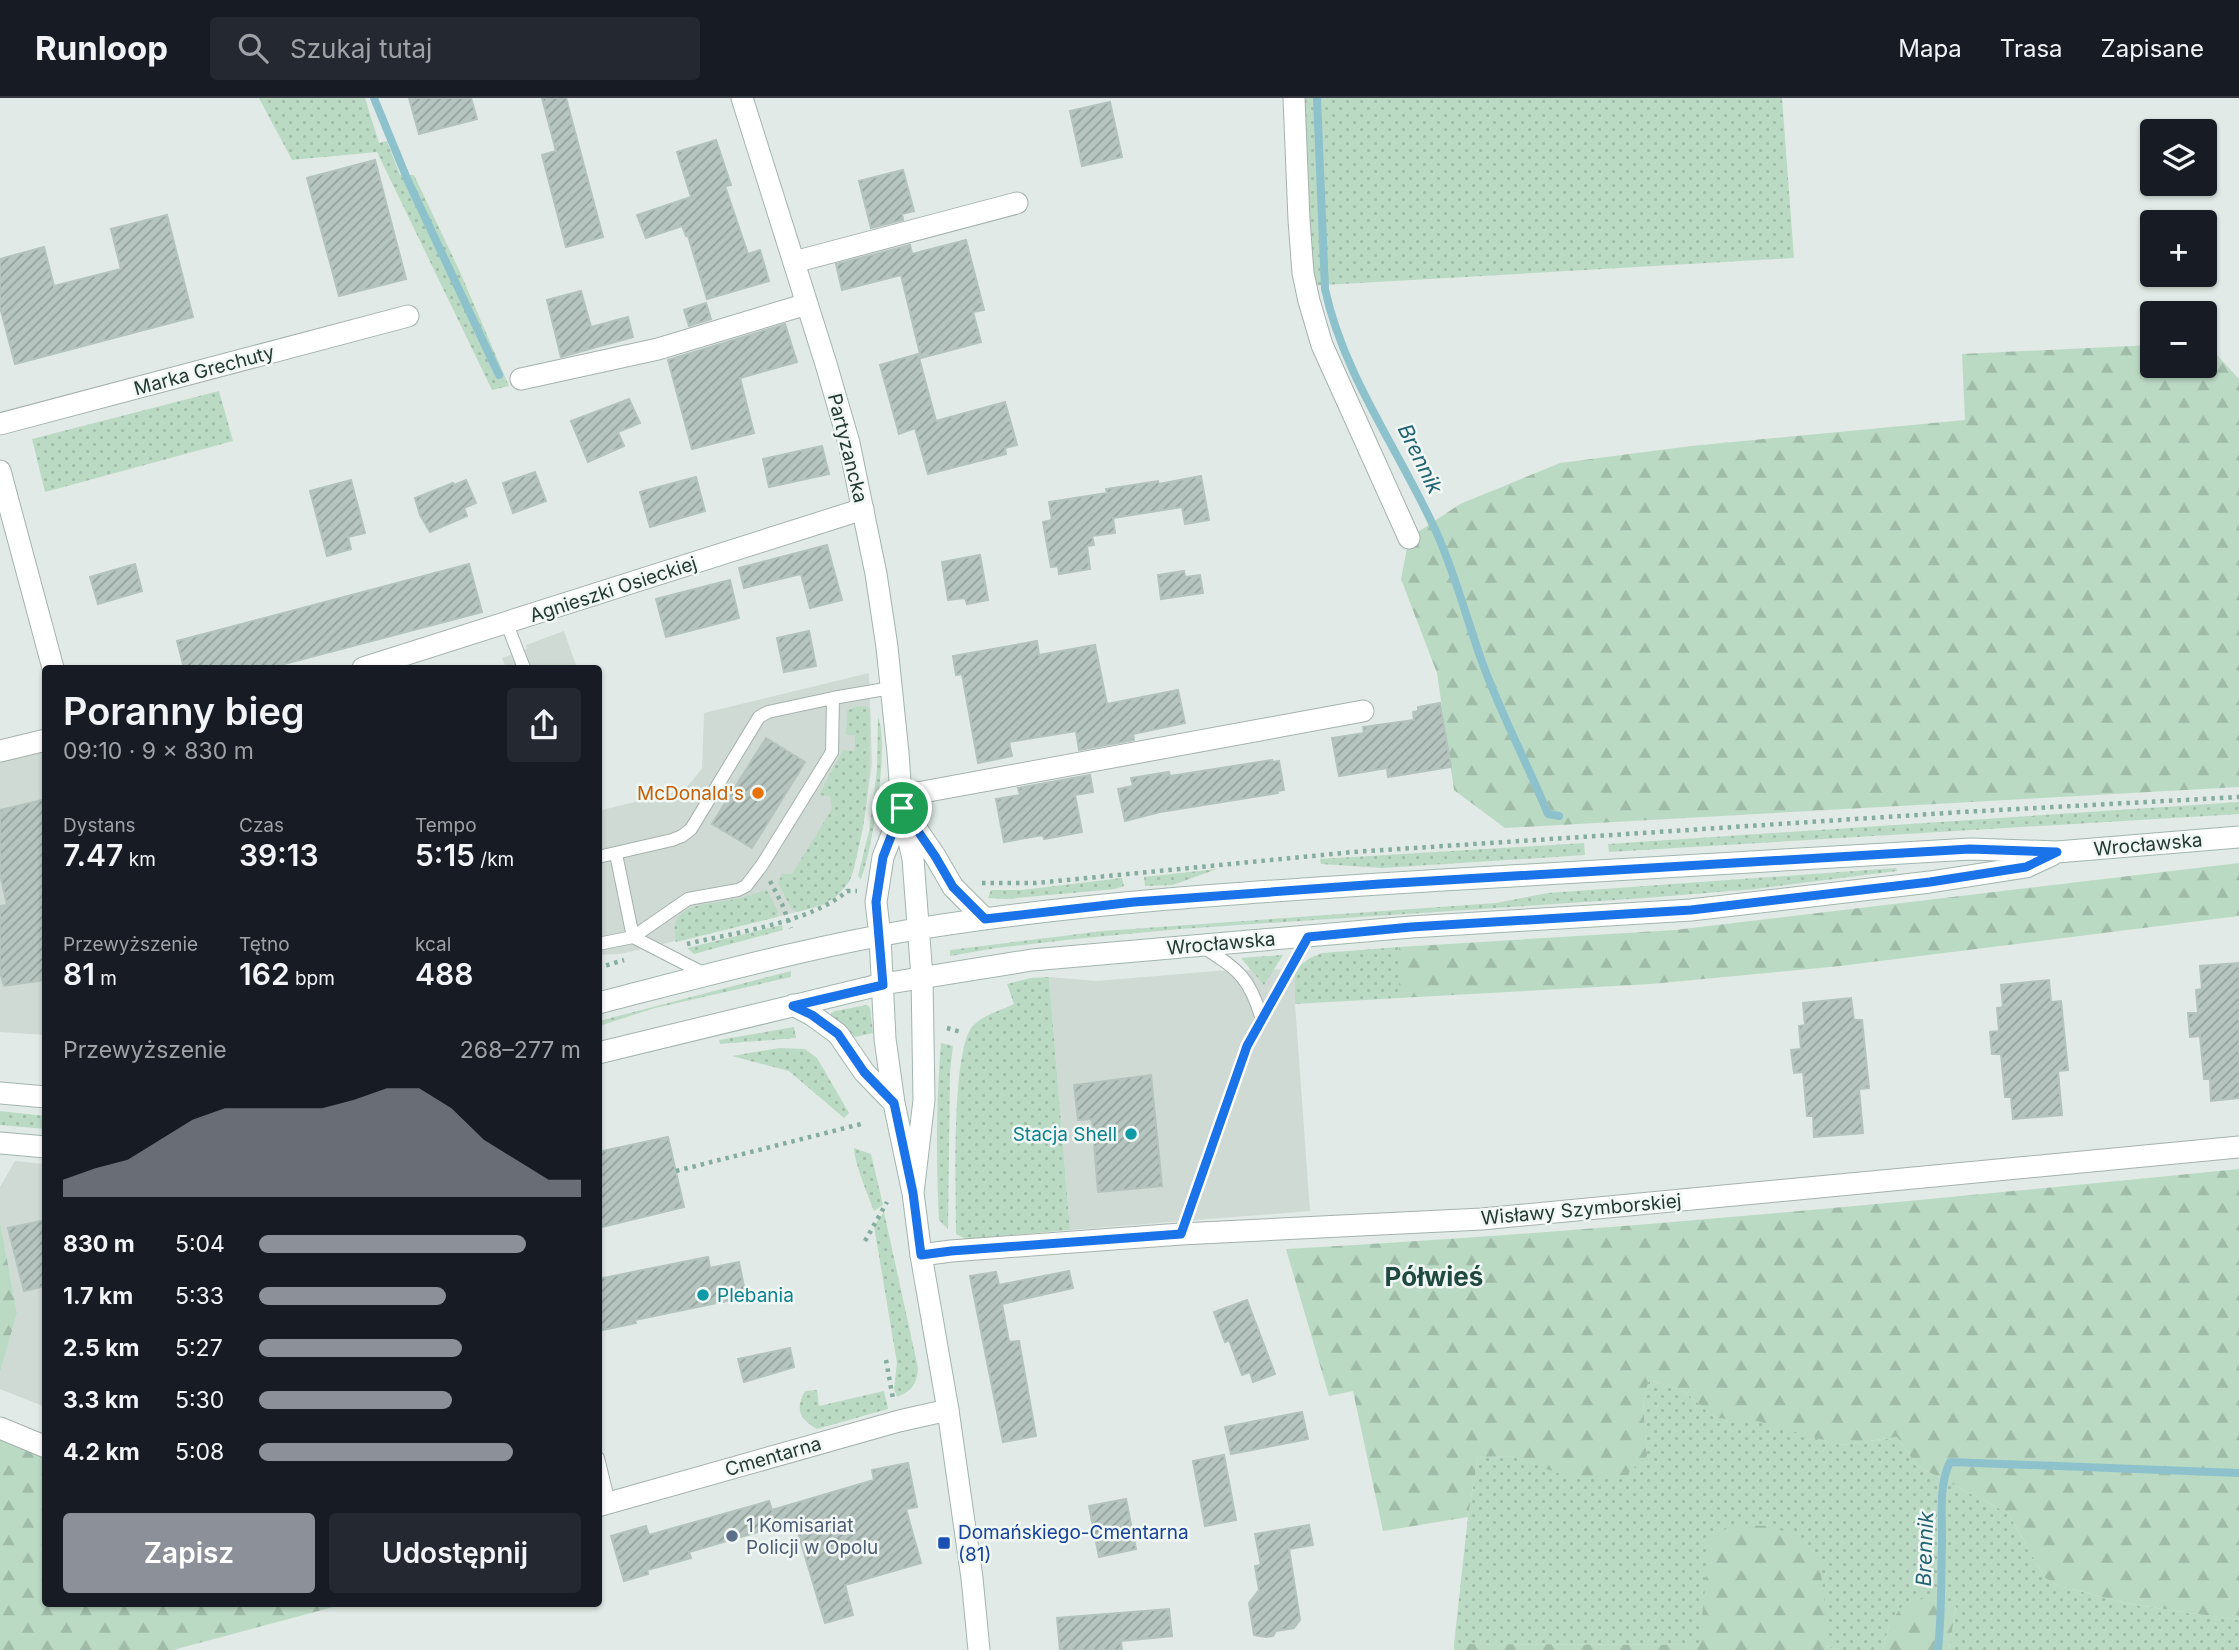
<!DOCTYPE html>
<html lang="pl">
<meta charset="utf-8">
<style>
body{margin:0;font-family:Inter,sans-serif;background:#242831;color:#f1f3f6;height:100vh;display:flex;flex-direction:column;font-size:26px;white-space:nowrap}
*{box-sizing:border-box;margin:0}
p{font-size:23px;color:#9ea1a6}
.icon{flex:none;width:38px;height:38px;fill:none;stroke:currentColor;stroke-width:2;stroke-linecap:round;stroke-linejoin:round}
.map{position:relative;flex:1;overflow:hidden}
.drawer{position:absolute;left:42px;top:567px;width:560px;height:942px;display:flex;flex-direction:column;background:#171b24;border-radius:7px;box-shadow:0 2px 5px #0004}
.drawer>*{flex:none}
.fabs{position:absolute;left:2140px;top:21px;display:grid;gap:14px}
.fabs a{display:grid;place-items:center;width:77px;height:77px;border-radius:7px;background:#171b24;box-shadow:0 2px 5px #0004;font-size:35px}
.pin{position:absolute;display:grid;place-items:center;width:60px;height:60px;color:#fff;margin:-30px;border:4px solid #fff;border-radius:50%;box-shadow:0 2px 7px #0007}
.round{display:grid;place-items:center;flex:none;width:74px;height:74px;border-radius:7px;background:#242831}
.overview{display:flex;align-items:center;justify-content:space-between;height:119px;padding:0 21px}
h1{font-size:38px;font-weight:600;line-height:52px}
.metrics{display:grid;grid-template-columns:repeat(3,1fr);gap:10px;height:119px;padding:7px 21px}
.metrics div{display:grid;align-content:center}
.metrics b{font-size:30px;font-weight:600}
.metrics small{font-size:19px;font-weight:400}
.metrics p{font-size:19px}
.chart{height:196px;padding:14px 21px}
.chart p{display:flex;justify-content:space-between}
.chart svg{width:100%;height:126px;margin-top:7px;fill:#8c9099;opacity:.7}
.primary-button{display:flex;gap:14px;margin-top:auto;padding:14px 21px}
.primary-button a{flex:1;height:80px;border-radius:7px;background:#8c9099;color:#fff;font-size:28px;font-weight:600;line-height:80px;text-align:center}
.primary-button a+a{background:#242831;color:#f1f3f6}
ul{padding:0 21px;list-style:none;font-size:23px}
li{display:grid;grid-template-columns:112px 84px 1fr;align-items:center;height:52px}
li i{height:18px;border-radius:9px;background:#8c9099}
header{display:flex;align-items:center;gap:42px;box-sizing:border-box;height:98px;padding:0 35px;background:#171b24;border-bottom:2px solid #363941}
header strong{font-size:33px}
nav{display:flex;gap:38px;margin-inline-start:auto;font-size:24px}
.search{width:490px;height:63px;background:#242831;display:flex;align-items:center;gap:18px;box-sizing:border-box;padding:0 24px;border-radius:7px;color:#9ea1a6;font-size:26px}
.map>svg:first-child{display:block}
</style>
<header>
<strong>Runloop</strong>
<div class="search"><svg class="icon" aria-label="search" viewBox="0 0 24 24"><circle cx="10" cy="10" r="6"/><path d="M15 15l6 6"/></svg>Szukaj tutaj</div>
<nav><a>Mapa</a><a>Trasa</a><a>Zapisane</a></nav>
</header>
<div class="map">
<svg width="2239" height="1552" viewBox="0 0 2239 1552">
<defs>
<pattern id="grass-dots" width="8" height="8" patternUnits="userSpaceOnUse" patternTransform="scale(1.75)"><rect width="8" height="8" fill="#bbdac4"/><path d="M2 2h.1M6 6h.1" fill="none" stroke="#a0bca9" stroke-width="1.8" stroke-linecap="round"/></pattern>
<pattern id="forest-firs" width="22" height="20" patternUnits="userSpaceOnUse" patternTransform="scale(1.75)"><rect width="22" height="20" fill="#bbdac4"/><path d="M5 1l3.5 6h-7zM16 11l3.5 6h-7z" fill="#a0bca9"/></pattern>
<pattern id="building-hatch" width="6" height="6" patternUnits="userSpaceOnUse" patternTransform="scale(1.75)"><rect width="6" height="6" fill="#b6c5bf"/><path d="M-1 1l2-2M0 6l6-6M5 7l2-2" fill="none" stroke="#94a19c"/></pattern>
</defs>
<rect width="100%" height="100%" fill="#e1eae6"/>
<path fill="#cfdad5" d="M 564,533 L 577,570 L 506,570 L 502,560 L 527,551 L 526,547 Z
M 869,575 L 872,666 L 863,730 L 850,783 L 837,798 L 824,807 L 777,819 L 620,856 L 599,857 L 598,713 L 684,692 L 702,671 L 704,615 Z
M 45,642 L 45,937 L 0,934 L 0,653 Z
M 1295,871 L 1295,906 L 1310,1113 L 1070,1132 L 1049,879 L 1097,883 L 1217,873 Z
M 15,1063 L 45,1066 L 45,1309 L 0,1291 L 0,1275 L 17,1215 L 0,1123 L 0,1089 Z"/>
<path fill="url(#grass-dots)" d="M 259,0 L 365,0 L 379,45 L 387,43 L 400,77 L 414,77 L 460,174 L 509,288 L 492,292 L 377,54 L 292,62 Z
M 1294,0 L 1782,0 L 1794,160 L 1306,188 Z
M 219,293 L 233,343 L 45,394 L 32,341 Z
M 865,608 L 870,611 C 871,662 869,711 856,761 C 854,769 853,779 847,786 C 833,805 819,808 797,814 L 791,810 L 778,785 L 782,776 L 792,776 L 832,711 L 830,698 L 819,697 L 843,652 L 855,653 L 855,637 L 846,637 L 847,613 L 854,609 Z
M 878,619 C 890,646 872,753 861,781 L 858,778 L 869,733 L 877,672 Z
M 2239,704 L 2239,716 L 1609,754 L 1608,746 Z
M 1584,745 L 1585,757 L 1382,770 L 1321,766 L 1320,761 Z
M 1896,770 L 1897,773 L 1755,791 L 1645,800 L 1180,831 L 1075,841 L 996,850 L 950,858 L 950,852 L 1103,833 L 1496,805 L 1548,795 Z
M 1217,771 L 1173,787 L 1145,788 L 1144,779 Z
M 1122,780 L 1124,788 L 1115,791 L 1006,801 L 988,800 L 991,792 L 1022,792 Z
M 767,792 L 778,813 L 777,819 L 676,844 C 666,801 713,808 739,800 C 749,798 757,794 767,792 Z
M 782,827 L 783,832 L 694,856 L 687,850 Z
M 1399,849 L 1399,900 L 1295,906 L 1295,871 L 1310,860 L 1322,855 Z
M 1283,857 L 1264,887 L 1241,860 L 1282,857 Z
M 791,873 L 791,879 L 655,910 L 599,928 L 599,923 Z
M 1049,879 L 1070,1132 L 966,1141 L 956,1136 C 956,1097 951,955 972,929 C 982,917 1000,913 1014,906 L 1007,886 L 1031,880 Z
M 867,907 L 870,910 L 873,935 L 855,939 L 831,920 L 831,915 L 835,913 Z
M 794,929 L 796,940 L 720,946 L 719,942 Z
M 941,945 L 953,948 L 950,973 L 948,1131 L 939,1122 C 936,1063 936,1004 941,945 Z
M 779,950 L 805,951 L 817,960 L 849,1015 L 844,1020 L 789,973 L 732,958 Z
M 0,1013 L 45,1018 L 45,1031 L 0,1027 Z
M 854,1050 L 871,1056 L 883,1107 L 874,1113 C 868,1097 854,1064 854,1050 Z
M 884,1114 L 918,1270 C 917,1286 912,1293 897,1299 L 894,1291 L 897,1265 L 874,1128 Z
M 1649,1282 L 1684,1293 L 1715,1320 L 1757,1322 L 1841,1347 L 1897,1339 L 1917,1368 L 2008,1415 L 2045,1480 L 2059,1488 L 2130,1506 L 2239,1522 L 2239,1552 L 1949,1552 L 1956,1508 L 1889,1527 L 1883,1552 L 1838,1552 L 1825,1548 L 1824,1530 L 1700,1547 L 1454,1546 L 1468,1419 L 1478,1359 L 1512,1358 L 1537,1367 L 1647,1358 L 1643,1302 Z
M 817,1292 L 819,1308 L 884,1293 L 888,1311 L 817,1331 C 799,1321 795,1311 805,1293 Z"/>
<path fill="url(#forest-firs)" d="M 2205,244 L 2239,281 L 2239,689 L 1505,730 L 1454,692 L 1437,575 L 1401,481 L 1409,440 L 1460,406 L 1560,365 L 1691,348 L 1965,322 L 1962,256 L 2152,247 L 2152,268 L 2205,268 Z
M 2239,765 L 2239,818 L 1840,868 L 1651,886 L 1399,900 L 1399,849 L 1675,832 Z
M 2239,1071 L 2239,1522 L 2130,1506 L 2059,1488 L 2045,1480 L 2008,1415 L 1917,1368 L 1897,1339 L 1841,1347 L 1757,1323 L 1715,1320 L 1684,1293 L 1649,1282 L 1643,1302 L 1647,1358 L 1626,1377 L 1571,1380 L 1512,1358 L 1478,1359 L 1468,1419 L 1383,1433 L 1353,1293 L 1329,1298 L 1286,1151 C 1604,1134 1922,1102 2239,1071 Z
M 0,1123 L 17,1215 L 0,1275 Z
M 0,1330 L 45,1349 L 46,1505 L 348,1505 L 173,1552 L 0,1552 Z
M 1731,1427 L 1771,1428 L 1805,1443 L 1820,1468 L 1825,1506 L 1825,1548 L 1838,1552 L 1454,1552 L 1454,1546 L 1699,1547 L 1710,1443 Z
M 1941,1498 L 1956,1508 L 1949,1552 L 1883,1552 L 1889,1527 L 1905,1504 Z"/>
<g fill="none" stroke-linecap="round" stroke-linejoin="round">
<path stroke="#8dc2cc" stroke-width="8" d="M 374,0 L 408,83 L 499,277
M 1317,0 L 1325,191 C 1344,280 1402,356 1438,438 C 1456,479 1467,522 1482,564 C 1501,616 1527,665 1548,716 L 1559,718
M 1938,1552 C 1942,1515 1941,1478 1942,1441 C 1942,1417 1939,1386 1950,1364 L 2239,1375"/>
</g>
<path fill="url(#building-hatch)" stroke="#b4c3bd" stroke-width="2" d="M 409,0 L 471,0 L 477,21 L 419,36 Z
M 542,0 L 566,0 L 603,139 L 566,149 L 542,57 L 556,53 Z
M 1110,4 L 1122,59 L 1082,68 L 1070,13 Z
M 716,42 L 731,87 L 725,88 L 748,156 L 760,152 L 769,183 L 707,201 L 688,138 L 686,138 L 682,128 L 646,140 L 637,117 L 691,99 L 677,54 Z
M 375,62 L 406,181 L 339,198 L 307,80 Z
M 903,72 L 914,113 L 902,116 L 903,122 L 871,130 L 859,83 Z
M 167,117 L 193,219 L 15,266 L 0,209 L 0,161 L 44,149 L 54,188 L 121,171 L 111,131 Z
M 966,142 L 984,212 L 973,214 L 981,244 L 921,260 L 901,177 L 842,192 L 836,166 L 910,147 L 912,156 Z
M 581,193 L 591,229 L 628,219 L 633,239 L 561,259 L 547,202 Z
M 706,205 L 711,221 L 689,228 L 684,212 Z
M 785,226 L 797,264 L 740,280 L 754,335 L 692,351 L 668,262 Z
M 918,256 L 936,323 L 1005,304 L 1017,347 L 1005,350 L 1006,356 L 928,376 L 915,330 L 899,336 L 880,267 Z
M 629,301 L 640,325 L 618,334 L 624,348 L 588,364 L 571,323 Z
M 822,348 L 829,376 L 769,389 L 763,361 Z
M 535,374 L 546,403 L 513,415 L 503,385 Z
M 1201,378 L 1209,422 L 1185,426 L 1182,409 L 1113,420 L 1115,435 L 1092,438 L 1094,447 L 1087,448 L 1090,471 L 1059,476 L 1058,468 L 1051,469 L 1043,424 L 1052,422 L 1049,404 L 1107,395 L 1106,391 L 1158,383 L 1159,386 Z
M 696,379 L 705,413 L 650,429 L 640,394 Z
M 351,382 L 365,435 L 348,439 L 351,451 L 327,458 L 310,393 Z
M 466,382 L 476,405 L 464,410 L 467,418 L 430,434 L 420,417 L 415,400 L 453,385 L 454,387 Z
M 827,447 L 842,502 L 810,510 L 801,476 L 744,490 L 739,470 Z
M 980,457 L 988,502 L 967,506 L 965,500 L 948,502 L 942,464 Z
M 135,466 L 142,493 L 98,506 L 90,479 Z
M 469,466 L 482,514 L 269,570 L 184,570 L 177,543 Z
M 1184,473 L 1185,479 L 1200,477 L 1203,495 L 1161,501 L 1158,477 Z
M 730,482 L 739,520 L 666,539 L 656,501 Z
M 809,533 L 816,568 L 784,574 L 777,540 Z
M 1037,543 L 1039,557 L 1095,547 L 1107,606 L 1178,592 L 1185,625 L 1133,636 L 1134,642 L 1079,652 L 1076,633 L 1009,644 L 1012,658 L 978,665 L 962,576 L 956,577 L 953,558 Z
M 1440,605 L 1451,669 L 1388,679 L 1387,670 L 1339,678 L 1332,640 L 1364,635 L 1363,629 L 1414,622 L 1413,614 L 1418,613 L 1418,609 Z
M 766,640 L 805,664 L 752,750 L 712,726 Z
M 1272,662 L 1273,664 L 1279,663 L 1284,692 L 1277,693 L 1278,695 L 1160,714 L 1125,723 L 1118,691 L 1133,688 L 1131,680 L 1169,674 L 1170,678 Z
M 1090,677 L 1093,694 L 1075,697 L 1082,734 L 1044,741 L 1043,737 L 1004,744 L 996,701 L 1020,697 L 1018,690 Z
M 46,701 L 46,882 L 4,888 L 0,873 L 0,808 L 7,807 L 0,776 L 0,712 Z
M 2239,865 L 2239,1000 L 2211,1003 L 2210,981 L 2204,981 L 2200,938 L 2190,939 L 2188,915 L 2198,915 L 2196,892 L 2202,891 L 2200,868 Z
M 2049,882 L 2051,904 L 2061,903 L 2068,972 L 2058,973 L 2062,1017 L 2013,1021 L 2011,999 L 2005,999 L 2001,956 L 1992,956 L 1990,934 L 1999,933 L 1997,910 L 2003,909 L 2001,887 Z
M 1851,900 L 1854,922 L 1862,922 L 1869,990 L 1859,991 L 1863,1035 L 1814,1039 L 1813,1018 L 1807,1018 L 1803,974 L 1794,975 L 1791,952 L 1801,951 L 1799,928 L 1805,927 L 1803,905 Z
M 1151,977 L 1162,1088 L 1098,1094 L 1092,1021 L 1078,1022 L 1074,987 Z
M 668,1039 L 684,1109 L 598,1130 L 598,1054 Z
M 46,1122 L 46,1188 L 24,1193 L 8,1130 Z
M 708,1159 L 710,1170 L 739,1164 L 746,1199 L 635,1222 L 636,1225 L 598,1233 L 598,1181 Z
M 1069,1173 L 1073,1190 L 1002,1206 L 1009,1244 L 1019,1243 L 1036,1338 L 1003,1344 L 970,1178 L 996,1174 L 999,1187 Z
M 1247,1202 L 1275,1276 L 1253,1284 L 1250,1274 L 1242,1277 L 1229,1242 L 1225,1244 L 1214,1214 Z
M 790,1250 L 794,1269 L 744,1284 L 738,1261 Z
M 1302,1314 L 1308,1341 L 1231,1356 L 1225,1329 Z
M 1224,1357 L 1236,1422 L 1205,1428 L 1193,1363 Z
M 908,1365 L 917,1409 L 906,1411 L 921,1465 L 845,1487 L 853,1517 L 825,1525 L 796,1428 L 777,1435 L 775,1429 L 689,1454 L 691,1460 L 647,1472 L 648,1476 L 624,1483 L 611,1438 L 646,1428 L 649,1437 L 769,1403 L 772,1412 L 874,1382 L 872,1372 Z
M 1126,1401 L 1136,1451 L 1099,1459 L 1089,1408 Z
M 1309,1427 L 1313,1447 L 1289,1451 L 1300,1522 L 1294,1530 L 1276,1533 L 1273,1538 L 1265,1539 L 1254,1537 L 1249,1505 L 1259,1492 L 1255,1468 L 1261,1467 L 1255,1436 Z
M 1169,1511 L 1172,1538 L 1121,1543 L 1122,1552 L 1060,1552 L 1057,1520 Z"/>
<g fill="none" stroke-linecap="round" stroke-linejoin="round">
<g stroke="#a4b2ad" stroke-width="14">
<path id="lane" d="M 507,526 L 524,570
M 833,600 L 891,590
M 616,756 L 633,839 L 707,877
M 598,759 L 672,742 L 682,738 L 691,731 L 759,619 L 768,614 L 833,600 L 832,654 L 762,767 L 746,788 L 738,792 L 688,801 L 633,839 L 598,846
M 1203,849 C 1239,872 1250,880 1262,922
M 1181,1136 L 1247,948 L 1308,839
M 598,1360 L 609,1405"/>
</g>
<g stroke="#a4b2ad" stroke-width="23">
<path id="street" d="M 1294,0 L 1299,122 L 1303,175 L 1309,203 L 1322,247 L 1409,440
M 794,164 L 1017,105
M 521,281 L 658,251 L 807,206
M 0,326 L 408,218
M 0,373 L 53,570
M 363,570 L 863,411
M 0,653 L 46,642
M 901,698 L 1363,613
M 921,1157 L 951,1153 L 1181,1136 L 1482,1121 L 2239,1049
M 0,1330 L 46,1349
M 598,1408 L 899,1323 L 948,1312"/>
</g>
<g stroke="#a1b5ae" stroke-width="23">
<path id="secondary" d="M 742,0 L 826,266 L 849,345 L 876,476 L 887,549 L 898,655 L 902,711 L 913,761 L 922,879 L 924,1002 L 913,1095
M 902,711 L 883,759 L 876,804 L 880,838 L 885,941 L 894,1005 L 913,1095 L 921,1157 L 948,1312 L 972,1480 L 979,1552
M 909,720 L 935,758 L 953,789 L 985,821
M 598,905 C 704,878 809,849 917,831 C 1091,803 1267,793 1443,782 C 1619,771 1795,760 1971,751 L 2057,754 L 2239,739
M 793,907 L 812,917 L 838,936 L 864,974 L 894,1005
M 598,955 L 883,886 L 1032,862 L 1411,829 L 1691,812 L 1930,784 L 2026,769 L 2052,757
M 0,995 L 46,999
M 0,1045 L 46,1049"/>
</g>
<path stroke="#84ac9f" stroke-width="4.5" stroke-dasharray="3.5 5" stroke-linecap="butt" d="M 770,783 L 782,806 L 791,830
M 982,785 L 1036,785 L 1353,754 L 1962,714 L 2239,699
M 687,846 C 732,835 813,824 847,793 L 857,793
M 598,870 L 624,862
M 947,930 L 961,934
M 676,1073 L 861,1026
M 865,1143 L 887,1104
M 886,1262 L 893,1301"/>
<use href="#lane" stroke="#fff" stroke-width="12"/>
<use href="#street" stroke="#fff" stroke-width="21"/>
<use href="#secondary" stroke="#fff" stroke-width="21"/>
</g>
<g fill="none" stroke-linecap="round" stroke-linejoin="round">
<g stroke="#fff" stroke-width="14">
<path id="route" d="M 902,710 L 935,758 L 953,789 L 985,821 L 1134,804 L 1380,786 L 1970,751 L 2057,754 L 2026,769 L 1930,784 L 1691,812 L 1411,829 L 1308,839 L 1247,948 L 1181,1136 L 951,1153 L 921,1157 L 913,1095 L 894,1005 L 864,974 L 838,936 L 812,917 L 793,908 L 883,887 L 876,804 L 883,759 Z"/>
</g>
<use href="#route" stroke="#1a73e8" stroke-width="9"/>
</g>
<circle fill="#e8710a" stroke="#f1f7f4" stroke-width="2.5" cx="758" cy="695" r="7"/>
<g fill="#0f9aa8" stroke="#f1f7f4" stroke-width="2.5">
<circle cx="1131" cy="1036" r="7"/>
<circle cx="703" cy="1197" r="7"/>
</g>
<circle fill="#5c6f8a" stroke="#f1f7f4" stroke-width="2.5" cx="732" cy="1438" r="7"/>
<rect fill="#1a4fb4" stroke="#f1f7f4" stroke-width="2.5" x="937" y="1438" width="14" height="14" rx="3.5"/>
<g text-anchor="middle" stroke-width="5" stroke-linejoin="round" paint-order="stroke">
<g font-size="19" fill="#233a34" stroke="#f1f7f4">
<text transform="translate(204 272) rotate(-15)" y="7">Marka Grechuty</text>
<text transform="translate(848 350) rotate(76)" y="7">Partyzancka</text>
<text transform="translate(613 491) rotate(-18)" y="7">Agnieszki Osieckiej</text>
<text transform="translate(2148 746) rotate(-5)" y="7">Wrocławska</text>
<text transform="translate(1221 845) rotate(-5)" y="7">Wrocławska</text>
<text transform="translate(1581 1111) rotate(-5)" y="7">Wisławy Szymborskiej</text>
<text transform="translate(773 1358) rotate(-16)" y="7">Cmentarna</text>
</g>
<g font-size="19" fill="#c56008" stroke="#f1f7f4" text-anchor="end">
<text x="744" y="702">McDonald's</text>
</g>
<g font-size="19" fill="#0d838f" stroke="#f1f7f4" text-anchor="end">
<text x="1117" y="1043">Stacja Shell</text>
<text x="717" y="1204" text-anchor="start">Plebania</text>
</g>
<g font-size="19" fill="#4e5e75" stroke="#f1f7f4" text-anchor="start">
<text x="746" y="1434">1 Komisariat<tspan x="746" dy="22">Policji w Opolu</tspan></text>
</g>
<g font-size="19" fill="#164399" stroke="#f1f7f4" text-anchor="start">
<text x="958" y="1441">Domańskiego-Cmentarna<tspan x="958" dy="22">(81)</tspan></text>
</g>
<g font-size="21" font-style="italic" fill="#216371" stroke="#f1f7f4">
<text transform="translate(1420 361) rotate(64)" y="7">Brennik</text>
<text transform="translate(1925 1451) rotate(-88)" y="7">Brennik</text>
</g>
<g font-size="26" font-weight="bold" fill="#204a40" stroke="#f1f7f4">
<text x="1434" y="1188">Półwieś</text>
</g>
</g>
</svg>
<div class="fabs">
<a><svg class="icon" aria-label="layers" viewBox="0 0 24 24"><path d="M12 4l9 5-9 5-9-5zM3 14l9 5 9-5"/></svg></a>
<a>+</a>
<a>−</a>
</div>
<div class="pin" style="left:902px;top:710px;background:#1e9e55"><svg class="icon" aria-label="arrive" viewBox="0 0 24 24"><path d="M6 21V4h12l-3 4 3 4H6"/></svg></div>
<section class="drawer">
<div class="overview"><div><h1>Poranny bieg</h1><p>09:10 · 9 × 830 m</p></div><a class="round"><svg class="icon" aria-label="share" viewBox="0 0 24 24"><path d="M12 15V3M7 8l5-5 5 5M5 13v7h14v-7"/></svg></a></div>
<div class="metrics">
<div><p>Dystans</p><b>7.47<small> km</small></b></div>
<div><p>Czas</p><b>39:13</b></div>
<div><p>Tempo</p><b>5:15<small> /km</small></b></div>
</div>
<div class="metrics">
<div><p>Przewyższenie</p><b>81<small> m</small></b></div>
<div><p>Tętno</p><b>162<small> bpm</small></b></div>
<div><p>kcal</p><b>488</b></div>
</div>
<div class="chart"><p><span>Przewyższenie</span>268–277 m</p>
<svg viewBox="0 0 160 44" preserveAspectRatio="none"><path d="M0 44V38L10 34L20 31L30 24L40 17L50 13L60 13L70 13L80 13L90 10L100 6L110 6L120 13L130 24L140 31L150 38L160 38V44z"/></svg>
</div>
<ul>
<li><b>830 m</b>5:04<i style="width:83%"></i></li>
<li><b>1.7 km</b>5:33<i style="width:58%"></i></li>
<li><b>2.5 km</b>5:27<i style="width:63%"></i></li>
<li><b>3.3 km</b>5:30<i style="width:60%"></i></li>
<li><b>4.2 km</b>5:08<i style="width:79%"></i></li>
</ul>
<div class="primary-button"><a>Zapisz</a><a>Udostępnij</a></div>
</section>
</div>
